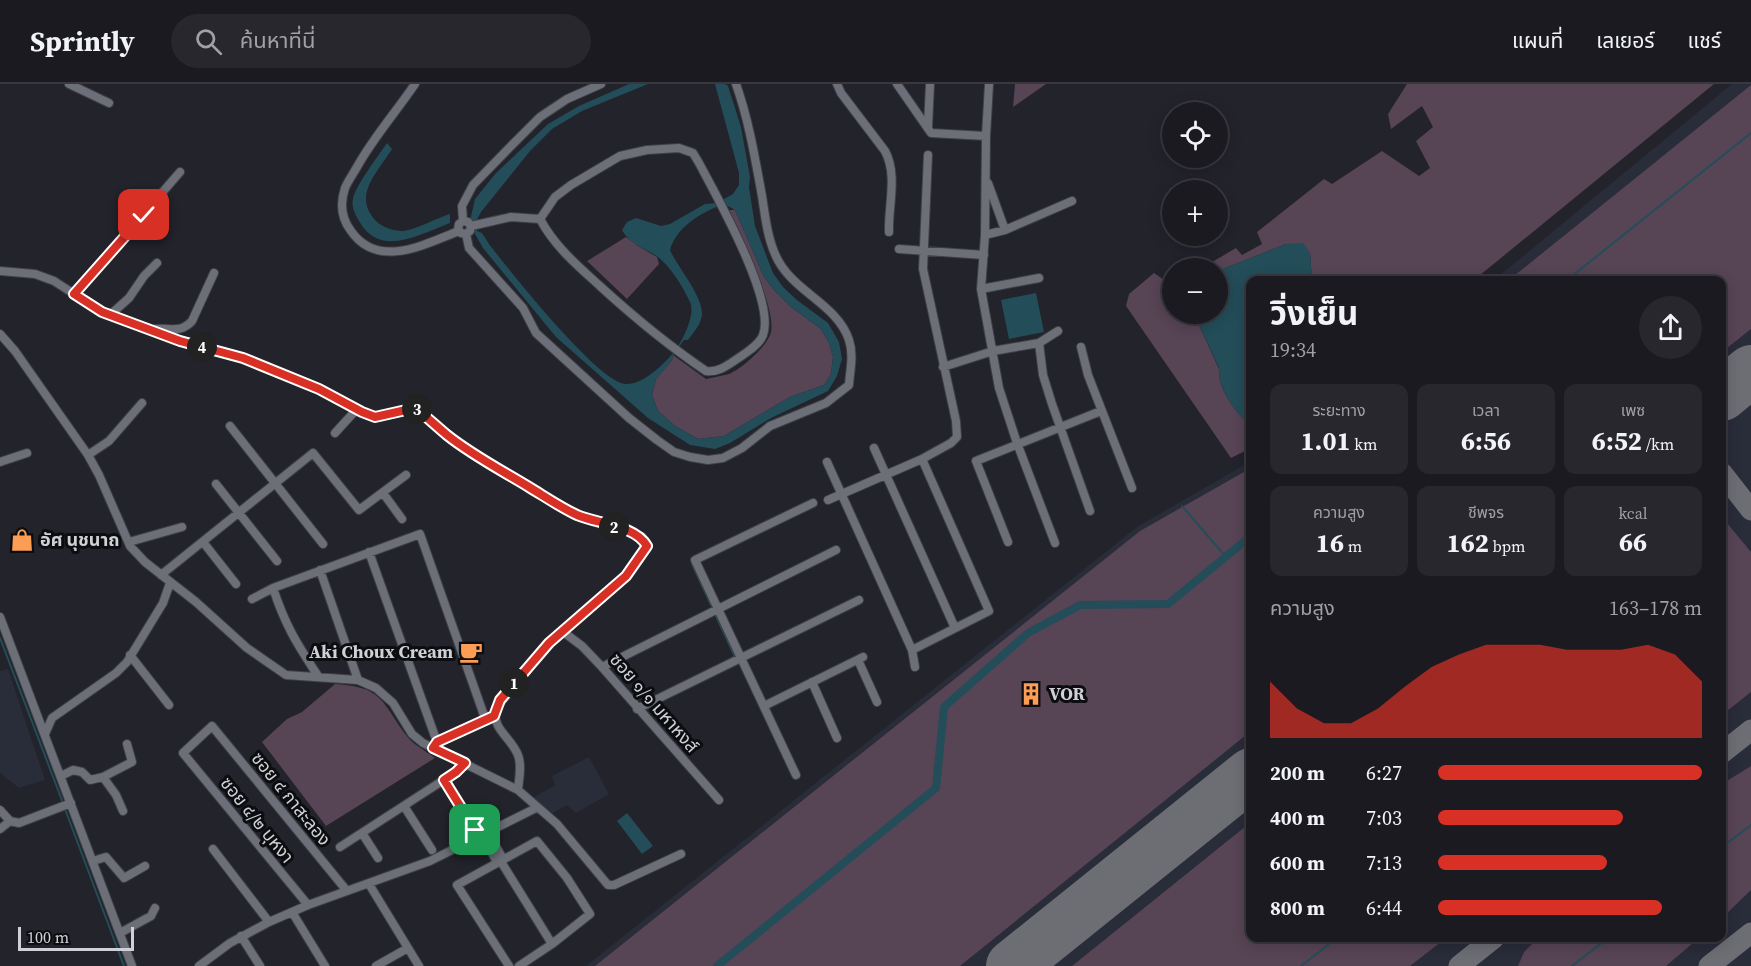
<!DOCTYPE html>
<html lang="th">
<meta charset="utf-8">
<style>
body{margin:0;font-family:"Source Serif 4","Noto Sans Thai",serif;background:#27272d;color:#f1f3f6;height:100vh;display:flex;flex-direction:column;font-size:22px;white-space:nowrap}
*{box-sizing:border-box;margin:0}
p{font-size:20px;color:#9fa1a5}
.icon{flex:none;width:33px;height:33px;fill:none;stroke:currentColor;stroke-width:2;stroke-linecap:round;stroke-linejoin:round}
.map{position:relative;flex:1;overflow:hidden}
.details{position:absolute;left:1246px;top:192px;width:480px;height:666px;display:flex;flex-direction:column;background:#1a1a20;border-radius:12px;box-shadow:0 3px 15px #0003,0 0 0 2px #38383e}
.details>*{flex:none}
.fabs{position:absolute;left:1162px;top:18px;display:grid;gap:12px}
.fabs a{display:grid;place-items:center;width:66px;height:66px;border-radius:50%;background:#1a1a20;box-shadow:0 3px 15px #0003,0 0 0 2px #38383e;font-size:30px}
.scale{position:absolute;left:18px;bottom:15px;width:116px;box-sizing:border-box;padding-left:6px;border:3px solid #cfd1d6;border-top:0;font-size:16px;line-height:21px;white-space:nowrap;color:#cfd1d6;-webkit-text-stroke:4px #0c0d10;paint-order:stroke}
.pin{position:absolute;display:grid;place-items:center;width:51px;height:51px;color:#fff;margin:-26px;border-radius:12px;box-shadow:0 3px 9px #0006}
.km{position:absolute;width:30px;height:30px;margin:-15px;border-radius:50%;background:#222;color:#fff;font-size:16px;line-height:30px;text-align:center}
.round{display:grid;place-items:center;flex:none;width:63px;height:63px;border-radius:32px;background:#27272d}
.headline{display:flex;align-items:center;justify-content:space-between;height:102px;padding:0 24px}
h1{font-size:33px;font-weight:700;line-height:45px}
.metrics{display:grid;grid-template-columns:repeat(3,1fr);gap:9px;height:102px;padding:6px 24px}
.metrics div{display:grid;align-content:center;border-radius:12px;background:#27272d;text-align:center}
.metrics b{font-size:26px;font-weight:700}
.metrics small{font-size:16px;font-weight:400}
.metrics p{font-size:16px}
.chart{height:168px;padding:12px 24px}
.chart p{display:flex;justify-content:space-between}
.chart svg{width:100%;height:108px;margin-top:6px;fill:#d93025;opacity:.7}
ul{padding:0 24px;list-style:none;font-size:20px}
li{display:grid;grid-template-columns:96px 72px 1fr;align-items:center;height:45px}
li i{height:15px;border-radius:8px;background:#d93025}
header{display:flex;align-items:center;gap:36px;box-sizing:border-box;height:84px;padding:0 30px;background:#1a1a20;border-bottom:2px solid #38383e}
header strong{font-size:28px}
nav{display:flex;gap:33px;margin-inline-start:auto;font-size:21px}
.search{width:420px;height:54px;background:#27272d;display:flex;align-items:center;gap:15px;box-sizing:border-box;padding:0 21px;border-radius:33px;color:#9fa1a5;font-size:22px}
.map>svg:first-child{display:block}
</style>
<header>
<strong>Sprintly</strong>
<div class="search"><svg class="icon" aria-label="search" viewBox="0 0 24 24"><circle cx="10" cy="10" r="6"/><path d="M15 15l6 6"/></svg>ค้นหาที่นี่</div>
<nav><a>แผนที่</a><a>เลเยอร์</a><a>แชร์</a></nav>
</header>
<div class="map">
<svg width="1751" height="882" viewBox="0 0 1751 882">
<rect width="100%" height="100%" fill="#22232b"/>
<path fill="#292c39" d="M 1732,0 L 1751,0 L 1751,882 L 586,882 L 1137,443 L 1251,377 L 1251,854 L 1722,854 L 1722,196 L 1494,196 Z
M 8,585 L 45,696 L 19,704 L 0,689 L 0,587 Z
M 589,673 L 609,710 L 576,729 L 567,721 L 550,731 L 531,715 L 555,701 L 552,692 Z"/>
<path fill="#574455" d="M 1015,0 L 1046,0 L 1013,23 Z
M 1407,0 L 1714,0 L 1474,196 L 1312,196 L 1310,169 L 1286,160 L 1218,187 L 1218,184 L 1202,184 L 1236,164 L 1242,171 L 1262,160 L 1257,148 L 1324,95 L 1332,100 L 1382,67 L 1419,92 L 1430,84 L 1416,57 L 1433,43 L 1422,22 L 1391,45 L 1388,30 Z
M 1751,1 L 1751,245 L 1722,268 L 1722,196 L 1509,196 Z
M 729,126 L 735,126 L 764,193 L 774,206 L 791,223 L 821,245 L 829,259 L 833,273 L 831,290 L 824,301 L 790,313 L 724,352 L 698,355 L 675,342 L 658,327 L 652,311 L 656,295 L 672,276 L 673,271 L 706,295 C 714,293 722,292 729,290 C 742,284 768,262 771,248 C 776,222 740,151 729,126 Z
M 626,153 L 638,162 L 657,173 L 659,180 L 627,215 L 587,177 Z
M 1154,189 L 1173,202 L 1173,230 L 1194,230 L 1219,285 C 1218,305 1234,325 1247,339 L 1251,337 L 1251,364 L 1231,374 L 1126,222 L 1129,210 Z
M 1251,384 L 1251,647 L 960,882 L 595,882 L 1140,447 Z
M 1722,433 L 1751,468 L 1751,608 L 1722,631 Z
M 335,600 C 383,603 381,617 406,651 C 412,660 426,667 435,674 L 326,742 L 262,658 L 287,635 L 302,628 Z
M 1751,682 L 1751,806 L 1722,834 L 1722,700 Z
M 1251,738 L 1251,854 L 1446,854 L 1410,882 L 1072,882 Z
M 1538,854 L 1699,854 L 1666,882 L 1518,882 L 1524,868 Z"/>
<path fill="#234d59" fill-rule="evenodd" d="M 629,0 L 648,0 L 582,27 L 552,45 L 530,67 L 481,128 L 475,139 L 477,147 L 482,149 L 489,160 C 509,186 597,297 625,300 C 643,301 663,281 674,268 C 682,258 696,231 690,218 C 683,203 671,183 658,173 C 645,164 630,161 622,146 L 627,138 L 636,134 L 661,142 L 670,140 L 705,120 L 717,119 L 733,110 L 739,101 L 739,89 L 715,0 L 725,0 L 728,2 L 741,43 L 750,93 L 749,103 L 755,142 L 773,189 L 783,203 L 797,216 L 828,239 L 839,258 L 842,275 L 837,292 L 828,307 L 771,334 L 730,359 L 715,365 L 690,361 L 648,334 L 556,253 L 483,164 L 475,150 L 473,139 L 470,137 L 475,115 L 496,89 L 548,40 L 579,22 ZM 724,120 L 735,126 L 764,193 L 774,206 L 791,223 L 821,245 L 829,259 L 833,273 L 831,290 L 824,301 L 790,313 L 724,352 L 698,355 L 675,342 L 658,327 L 652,311 L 656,295 L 672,276 L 673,271 L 684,256 L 688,256 C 692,250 699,243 701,235 C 708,218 678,184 670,166 C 677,142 702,128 724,120 Z
M 387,59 L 392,65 C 377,89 352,112 376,137 C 382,143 393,147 402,147 C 415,146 437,134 450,130 L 450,139 C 420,150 380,175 359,137 C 355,130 351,123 353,115 C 355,102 379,71 387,59 Z
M 1303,159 L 1310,169 L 1312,196 L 1251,196 L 1251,337 L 1247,339 C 1234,325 1218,305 1219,284 L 1194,230 L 1218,230 L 1218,187 L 1286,160 Z
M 1036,209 L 1044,248 L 1009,255 L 1001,216 Z
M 627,729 L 653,762 L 642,770 L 617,737 Z"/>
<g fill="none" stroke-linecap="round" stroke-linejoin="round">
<path stroke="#234d59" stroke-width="2" d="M 1567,196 L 1751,49
M 1182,422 L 1226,473
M 692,480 L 711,521
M 716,532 L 735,573
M 0,554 L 63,719
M 65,725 L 124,882
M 1722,763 L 1751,741
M 1301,882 L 1337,854
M 1572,882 L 1608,854"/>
<path stroke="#234d59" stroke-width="8" d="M 717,882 L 936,704 L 944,623 L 1028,549 L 1080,521 L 1168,520 L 1251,452"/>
<path stroke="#6c6e74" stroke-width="21" d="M 1722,389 L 1751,426
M 1722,669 L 1751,646
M 1459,882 L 1494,854
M 1709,882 L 1751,849"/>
<path stroke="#6c6e74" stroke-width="52" d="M 1722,311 L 1751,287
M 1012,882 L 1251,690"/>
<g stroke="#3e4046" stroke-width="10">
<path id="street" d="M 69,0 L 109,19
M 415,0 C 396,28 373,54 357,83 C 353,90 348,97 345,104 C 340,119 341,134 351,147 C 378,186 425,160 459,147
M 837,0 L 841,9 L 885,67 C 898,91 888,122 889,148
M 897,0 L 931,49 L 986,52
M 989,0 L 986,52 L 985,151 L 981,205 L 999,304 L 1017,359 L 1055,459
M 928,43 L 930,0
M 679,64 L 693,69 L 699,79 C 717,113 776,217 763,251 C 760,260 747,268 740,273 C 729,280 719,289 706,287 C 669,262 635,234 601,203 C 578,182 555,163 540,135 L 555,113 L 571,101 L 620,72 L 647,66 Z
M 988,99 L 1005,146
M 463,137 L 462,122 L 473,101 L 510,63 L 540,33 L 567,15 L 601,0
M 471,142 L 511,133 L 540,135
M 466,150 L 470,147 L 471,142 L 468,138 L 463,137 L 459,140 L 458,145 L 461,149 L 466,150 L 469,164 L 523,224 L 536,249 L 629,334 L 657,356 L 674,368 L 690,373 L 708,376 L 723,374 L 742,364 L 770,342 L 826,319 L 849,301 C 850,286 854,271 849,256 C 837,219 790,207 775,170 C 767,152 765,131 762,112 C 755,74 749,37 736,0
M 985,151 L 1005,146 L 1072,117
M 899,165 L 984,171
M 0,187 L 35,190 L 54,197 L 102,228 L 180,257 L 243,274 L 319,305 L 337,316 L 375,333 L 415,324 L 445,350 L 472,369 L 544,412 L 576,431 L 601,440 L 625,445 L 642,453 L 647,462 L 626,492 L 549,559 L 496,624 C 491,645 511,653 518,671 C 522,681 519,695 518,706
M 981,205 L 1039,194
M 74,210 L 180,88
M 110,231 L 129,214 L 144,192 L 157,179
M 149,246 C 167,241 178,252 192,237 L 214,189
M 0,250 L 15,267 L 88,371 L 99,391 L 130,462 L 145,478 L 196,518 L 247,564 L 286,591 L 358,596 L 376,604 L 393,619 L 412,650 L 423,659 L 518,706 L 557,740 L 608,801 L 614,801 L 681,770
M 1039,259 L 1043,291 L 1052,320 L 1090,427
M 1081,263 L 1088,291 L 1132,404
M 943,283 L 993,267 L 1039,259 L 1058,247
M 230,342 L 323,460
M 335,349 L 356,326
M 874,364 L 955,544
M 88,371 L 109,357 L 142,319
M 0,378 L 27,369
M 827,378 L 912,566 L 915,583
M 216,400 L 277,477
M 383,409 L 402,435
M 828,416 L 922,375 L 951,359 L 957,353 L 956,337 L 923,185 L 928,71
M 129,458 L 182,443
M 203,458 L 236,500
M 1008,458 L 976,377 L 1101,327
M 369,468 L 437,658
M 320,486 L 358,596
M 161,491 L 313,369 L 359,426 L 406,391
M 273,504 C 285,541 297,560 318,592
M 252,515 L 273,504 L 420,450 L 486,637
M 0,533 L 132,882
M 562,547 L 582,562 L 602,583 L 719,716
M 912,566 L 989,527 L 922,375
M 130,571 L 169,621
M 858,576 L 877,618
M 602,583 L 836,466
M 812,598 L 837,654
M 764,622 L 863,573
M 637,625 L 859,516
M 45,650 L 52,634 L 116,589 L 127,578 L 163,519 L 170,499
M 435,660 L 489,635
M 796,691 L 695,476 L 813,419
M 61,692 L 73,686 L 82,688 L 90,696 L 103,693 L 116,711 L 123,727
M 103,693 L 132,678 L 127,660
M 444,696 L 475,746
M 404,722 L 432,766
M 0,726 L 10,737 L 19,739 L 71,719
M 0,745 L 10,737
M 488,748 L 503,775
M 362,749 L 378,774
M 482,751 L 497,778
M 340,763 L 456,688 L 465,679
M 213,765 L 269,838
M 500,776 L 552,860
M 93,777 L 106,773 L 124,794 L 145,782
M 369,800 L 419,882
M 308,821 L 183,669 L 212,642 L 347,807
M 292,828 L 325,882
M 120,849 L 151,832 L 155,824
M 241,852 L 260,882
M 199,882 L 230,859 L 269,838 L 308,821 L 430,777 L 536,724
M 376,882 L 408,864
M 509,882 L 457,801 L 537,757 L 567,794 L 590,830 L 552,860 L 519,882"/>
</g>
<use href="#street" stroke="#6c6f78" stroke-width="8"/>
</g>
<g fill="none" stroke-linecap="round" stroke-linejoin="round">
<g stroke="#fff" stroke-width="12">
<path id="route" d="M 144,131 L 74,210 L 102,228 L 180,257 L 243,274 L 319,305 L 362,328 L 375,333 L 415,324 C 426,332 436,342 447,351 C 472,371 501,386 529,403 C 544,412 560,423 577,431 C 598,440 635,441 647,462 L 626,492 L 549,559 L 500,616 L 494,632 L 437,658 L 433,664 L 465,679 L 456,688 L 444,696 L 475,746"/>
</g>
<use href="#route" stroke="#d93025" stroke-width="8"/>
</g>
<defs>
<g id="shop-bare" transform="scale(1.8)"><path d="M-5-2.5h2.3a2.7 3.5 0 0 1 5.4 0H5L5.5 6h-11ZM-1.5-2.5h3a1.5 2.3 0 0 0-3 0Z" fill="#fc9d53" stroke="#0c0d10" stroke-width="2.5" paint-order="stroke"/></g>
<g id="cafe-bare" transform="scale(1.8)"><path d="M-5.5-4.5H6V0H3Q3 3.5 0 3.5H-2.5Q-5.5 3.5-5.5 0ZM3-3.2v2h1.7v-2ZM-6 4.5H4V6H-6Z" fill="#fc9d53" stroke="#0c0d10" stroke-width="2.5" paint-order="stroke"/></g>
<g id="building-bare" transform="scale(1.8)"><path d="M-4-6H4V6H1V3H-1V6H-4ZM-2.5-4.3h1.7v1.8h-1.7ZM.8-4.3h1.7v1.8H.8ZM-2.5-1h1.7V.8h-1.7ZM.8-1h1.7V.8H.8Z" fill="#fc9d53" stroke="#0c0d10" stroke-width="2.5" paint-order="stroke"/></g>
</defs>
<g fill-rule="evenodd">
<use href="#shop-bare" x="22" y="456"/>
<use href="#cafe-bare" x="471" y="568"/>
<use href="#building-bare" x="1031" y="610"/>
</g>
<g text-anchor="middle" stroke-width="6" stroke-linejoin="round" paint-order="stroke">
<g font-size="18" font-weight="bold" fill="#cfd1d6" stroke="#0c0d10" text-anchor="start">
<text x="40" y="462">อัศ นุชนาถ</text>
<text x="453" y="574" text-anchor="end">Aki Choux Cream</text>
<text x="1049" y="616">VOR</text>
</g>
<g font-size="18" fill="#cfd1d6" stroke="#0c0d10">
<text transform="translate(654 619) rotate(49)" y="6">ซอย ๑/๑ มหาหงส์</text>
<text transform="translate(291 715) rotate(51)" y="6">ซอย ๔ กาสะลอง</text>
<text transform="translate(257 736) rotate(51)" y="6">ซอย ๔/๒ บุหงา</text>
</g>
</g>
</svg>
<div class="fabs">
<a><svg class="icon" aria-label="locate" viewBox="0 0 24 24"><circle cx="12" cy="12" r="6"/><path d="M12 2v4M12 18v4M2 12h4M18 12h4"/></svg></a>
<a>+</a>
<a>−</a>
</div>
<div class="scale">100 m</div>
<div class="pin" style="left:475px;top:746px;background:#1e9e55"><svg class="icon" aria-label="arrive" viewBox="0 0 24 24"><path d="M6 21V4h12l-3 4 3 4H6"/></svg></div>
<div class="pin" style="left:144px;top:131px;background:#d93025"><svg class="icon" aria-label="check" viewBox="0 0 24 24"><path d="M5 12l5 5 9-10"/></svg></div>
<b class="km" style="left:514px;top:599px">1</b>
<b class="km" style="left:614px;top:443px">2</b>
<b class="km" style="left:417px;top:325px">3</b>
<b class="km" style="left:202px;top:263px">4</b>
<section class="details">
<div class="headline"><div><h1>วิ่งเย็น</h1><p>19:34</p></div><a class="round"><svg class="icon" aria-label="share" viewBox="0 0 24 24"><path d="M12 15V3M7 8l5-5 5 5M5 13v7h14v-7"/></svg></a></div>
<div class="metrics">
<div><p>ระยะทาง</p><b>1.01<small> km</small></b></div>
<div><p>เวลา</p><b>6:56</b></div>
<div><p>เพซ</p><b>6:52<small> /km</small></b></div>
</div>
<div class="metrics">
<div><p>ความสูง</p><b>16<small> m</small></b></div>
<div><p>ชีพจร</p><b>162<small> bpm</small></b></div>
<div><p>kcal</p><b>66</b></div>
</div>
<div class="chart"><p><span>ความสูง</span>163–178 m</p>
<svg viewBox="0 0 160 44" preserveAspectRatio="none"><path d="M0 44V21L10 32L20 38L30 38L40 32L50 23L60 15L70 10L80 6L90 6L100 6L110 8L120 8L130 8L140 6L150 10L160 21V44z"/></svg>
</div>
<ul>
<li><b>200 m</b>6:27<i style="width:100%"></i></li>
<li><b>400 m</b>7:03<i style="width:70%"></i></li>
<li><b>600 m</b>7:13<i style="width:64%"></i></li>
<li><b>800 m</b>6:44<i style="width:85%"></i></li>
</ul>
</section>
</div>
